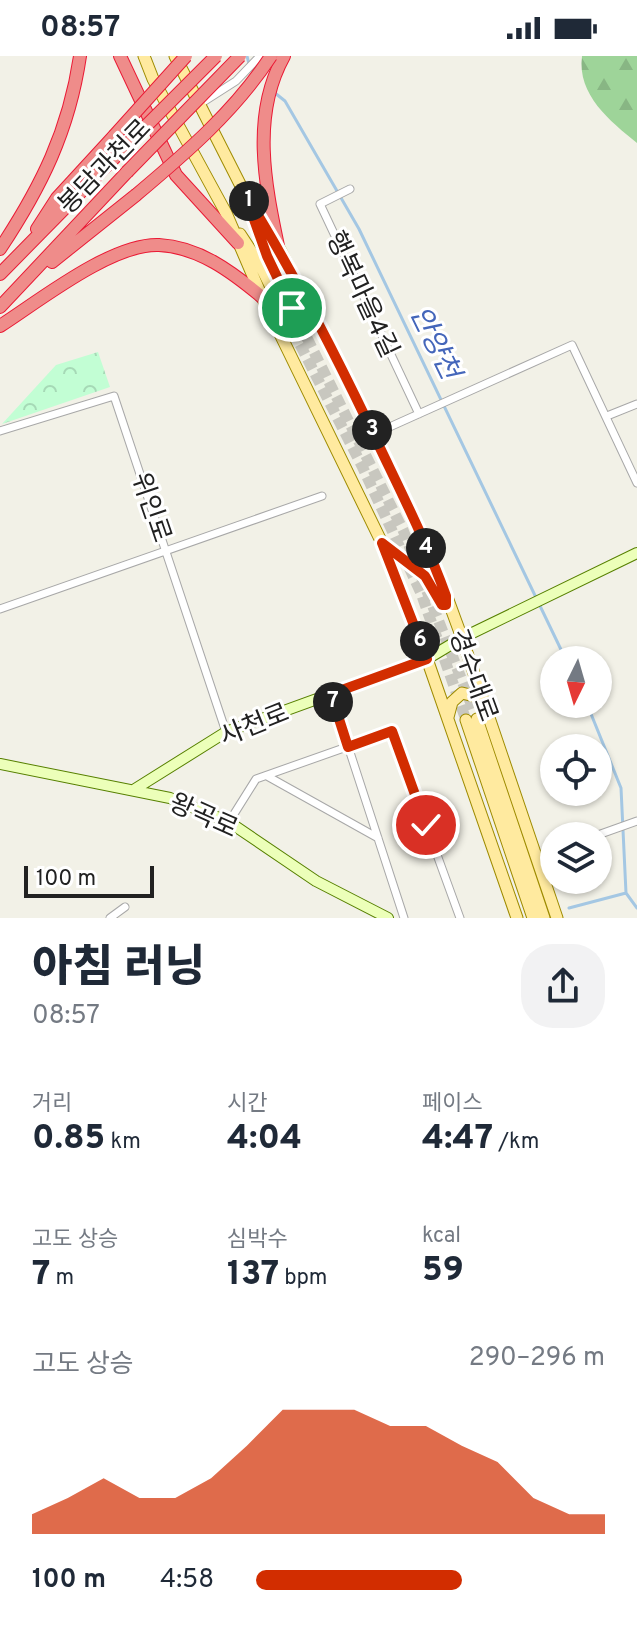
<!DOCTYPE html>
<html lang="ko">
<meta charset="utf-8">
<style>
body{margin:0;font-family:Overpass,"Noto Sans KR",sans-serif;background:#f2f2f3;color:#1f2937;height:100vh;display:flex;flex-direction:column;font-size:30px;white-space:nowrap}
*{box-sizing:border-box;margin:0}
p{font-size:26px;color:#747a83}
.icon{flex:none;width:44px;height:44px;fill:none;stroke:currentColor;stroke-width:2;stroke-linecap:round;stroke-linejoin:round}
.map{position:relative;height:862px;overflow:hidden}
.panel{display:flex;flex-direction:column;background:#fff;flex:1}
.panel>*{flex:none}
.needle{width:52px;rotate:185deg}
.buttons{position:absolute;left:540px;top:590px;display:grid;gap:16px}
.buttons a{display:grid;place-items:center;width:72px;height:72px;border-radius:50%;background:#fff;box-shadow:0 2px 6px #0004;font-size:40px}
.scale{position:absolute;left:24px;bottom:20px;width:130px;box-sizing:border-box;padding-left:8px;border:4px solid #212121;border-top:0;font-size:22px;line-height:28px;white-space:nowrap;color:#212121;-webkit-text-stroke:6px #fff;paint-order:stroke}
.pin{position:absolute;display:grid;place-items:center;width:68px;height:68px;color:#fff;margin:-34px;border:4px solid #fff;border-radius:50%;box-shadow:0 2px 8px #0007}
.km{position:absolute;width:40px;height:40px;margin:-20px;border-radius:50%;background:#222;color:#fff;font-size:22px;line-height:40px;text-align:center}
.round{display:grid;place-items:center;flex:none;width:84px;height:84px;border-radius:32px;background:#f2f2f3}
.overview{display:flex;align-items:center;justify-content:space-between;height:136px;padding:0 32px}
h1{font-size:44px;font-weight:800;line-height:60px}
.stats{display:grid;grid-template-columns:repeat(3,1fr);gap:12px;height:136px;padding:8px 32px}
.stats div{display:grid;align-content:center}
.stats b{font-size:34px;font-weight:800}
.stats small{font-size:22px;font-weight:400}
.stats p{font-size:22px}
.chart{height:224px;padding:16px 32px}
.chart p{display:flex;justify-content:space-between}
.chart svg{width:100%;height:144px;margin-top:8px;fill:#d22d00;opacity:.7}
ul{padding:0 32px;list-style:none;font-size:26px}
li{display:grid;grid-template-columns:128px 96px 1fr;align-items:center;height:60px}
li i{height:20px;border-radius:10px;background:#d22d00}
.status{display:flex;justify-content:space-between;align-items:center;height:56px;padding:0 40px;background:#fff;direction:ltr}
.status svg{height:22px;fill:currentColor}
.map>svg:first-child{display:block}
</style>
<div class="status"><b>08:57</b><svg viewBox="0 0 49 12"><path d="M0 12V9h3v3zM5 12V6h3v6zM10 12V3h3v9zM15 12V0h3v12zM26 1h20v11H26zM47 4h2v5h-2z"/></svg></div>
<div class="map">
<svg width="637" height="862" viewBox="0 0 637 862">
<defs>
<pattern id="forest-firs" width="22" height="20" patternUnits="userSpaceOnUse" patternTransform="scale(2)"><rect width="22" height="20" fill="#9ed499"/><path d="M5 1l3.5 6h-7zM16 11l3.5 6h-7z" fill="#88b684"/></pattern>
<pattern id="park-crowns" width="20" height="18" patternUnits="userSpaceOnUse" patternTransform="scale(2)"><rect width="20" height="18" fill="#c2fed4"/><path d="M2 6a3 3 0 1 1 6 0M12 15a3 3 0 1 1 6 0" fill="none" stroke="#a6d9b6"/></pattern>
</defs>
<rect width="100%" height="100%" fill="#f2f1e7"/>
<path fill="url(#forest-firs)" d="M 582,0 L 637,0 L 637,87 C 610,65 577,39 582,0 Z"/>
<path fill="url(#park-crowns)" d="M 98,296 L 110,331 L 2,368 L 56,309 Z"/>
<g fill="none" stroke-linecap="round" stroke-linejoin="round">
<path stroke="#a4c7e3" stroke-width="3" d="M 247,0 L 250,12 L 256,17
M 275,37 L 285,45 L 359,173 L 566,604
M 587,648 L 621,732 L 626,837 L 637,852
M 569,852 L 626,837"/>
<path stroke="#c8c7bf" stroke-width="11" stroke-dasharray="11 5.5" stroke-linecap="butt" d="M 292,252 L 403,474 L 477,663
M 285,259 L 362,410 L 421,537 L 466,664"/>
<g stroke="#a8a8a8" stroke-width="9">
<path id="street" d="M 200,48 L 236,25 L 260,0
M 350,133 L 320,148 L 419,358
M 607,360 L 637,348
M 0,375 L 114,340 L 226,676
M 374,378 L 572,289 L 637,427
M 0,553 L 322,440
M 331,638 L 404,862
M 267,720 L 378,782
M 229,766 L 256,723 L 392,675 L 460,862
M 595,780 L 637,765
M 538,803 L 554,796
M 110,862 L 125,851"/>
</g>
<g stroke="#578000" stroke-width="12">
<path id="secondary" d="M 0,708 L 170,742 L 229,766 L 316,825 L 388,862
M 135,733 L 226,676 L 427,603 L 462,582 L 637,497"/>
</g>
<g stroke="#9e8b00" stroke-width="13">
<path id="primary" d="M 144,0 L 153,23 L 226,157 L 262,241 L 382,487 L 427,603 L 517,862
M 175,0 L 245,138 L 278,190 L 361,351 L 406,446 L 440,522 L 462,582 L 557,862
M 253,160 L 292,252
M 240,178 L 259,207 L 285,259
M 382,488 L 425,520 L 442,549 L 446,549 L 447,543
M 448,661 L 452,646 L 462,637 L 478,641 L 483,647
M 477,663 L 544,862
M 466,664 L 533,862"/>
</g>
<g stroke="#ea1a35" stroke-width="14">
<path id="highway" d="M 120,0 L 176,119 L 238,187
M 37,173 L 57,142 L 114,80
M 278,190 C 265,128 251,59 284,0
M 0,193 C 41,131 69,75 80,0
M 52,206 L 136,139
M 0,218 L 119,97
M 0,251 L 127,116
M 0,270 C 39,245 112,187 159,189 C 199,191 232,216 262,241"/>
</g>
<use href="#street" stroke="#fff" stroke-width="7"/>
<use href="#secondary" stroke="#ecffb9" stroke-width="10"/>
<use href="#primary" stroke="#ffea9f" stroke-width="11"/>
<use href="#highway" stroke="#ef8c8a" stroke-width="12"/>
<g stroke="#ea1a35" stroke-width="14" stroke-linecap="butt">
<path id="highway-bridge" d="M 114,80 L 186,0
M 119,97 L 216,0
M 127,116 L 240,0
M 136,139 C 186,97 235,55 271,0"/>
</g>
<use href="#highway-bridge" stroke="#ef8c8a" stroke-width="12"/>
</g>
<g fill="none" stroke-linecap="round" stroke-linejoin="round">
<g stroke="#fff" stroke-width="16">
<path id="route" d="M 292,252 L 267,200 L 245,138 C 296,220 340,307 381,394 C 404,442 428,490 446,540 L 446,549 L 442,549 L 425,520 L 382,487 L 427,603 L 331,638 L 348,691 L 392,675 L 426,769"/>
</g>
<use href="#route" stroke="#d22d00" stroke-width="10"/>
</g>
<g text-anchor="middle" stroke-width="6" stroke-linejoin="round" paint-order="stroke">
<g font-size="26" fill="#212121" stroke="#fff">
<text transform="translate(104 110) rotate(-46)" y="9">봉담과천로</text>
<text transform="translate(363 238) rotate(65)" y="9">행복마을4길</text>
<text transform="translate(152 451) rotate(71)" y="9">위인로</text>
<text transform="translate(474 619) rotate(70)" y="9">경수대로</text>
<text transform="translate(254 668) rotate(-22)" y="9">사천로</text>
<text transform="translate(204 759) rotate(24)" y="9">왕곡로</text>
</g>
<g font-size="28" font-style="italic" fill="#4466ba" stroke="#fff">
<text transform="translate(436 286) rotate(64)" y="10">안양천</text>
</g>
</g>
</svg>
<div class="buttons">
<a><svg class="needle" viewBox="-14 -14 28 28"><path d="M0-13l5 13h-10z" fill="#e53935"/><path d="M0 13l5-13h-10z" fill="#747a83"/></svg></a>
<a><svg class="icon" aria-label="locate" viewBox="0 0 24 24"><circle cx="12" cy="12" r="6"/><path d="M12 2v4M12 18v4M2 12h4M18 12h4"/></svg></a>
<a><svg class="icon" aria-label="layers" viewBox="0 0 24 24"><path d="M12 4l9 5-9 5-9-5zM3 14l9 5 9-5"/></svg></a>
</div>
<div class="scale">100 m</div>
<div class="pin" style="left:292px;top:252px;background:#1e9e55"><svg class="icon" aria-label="arrive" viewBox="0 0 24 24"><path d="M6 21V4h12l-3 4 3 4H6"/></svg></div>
<div class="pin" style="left:426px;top:769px;background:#d93025"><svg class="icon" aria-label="check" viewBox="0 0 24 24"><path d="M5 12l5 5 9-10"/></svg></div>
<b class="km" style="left:249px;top:145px">1</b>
<b class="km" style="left:372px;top:374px">3</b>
<b class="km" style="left:426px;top:492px">4</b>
<b class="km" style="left:420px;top:585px">6</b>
<b class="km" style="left:333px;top:646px">7</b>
</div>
<section class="panel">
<div class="overview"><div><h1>아침 러닝</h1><p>08:57</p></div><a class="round"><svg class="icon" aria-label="share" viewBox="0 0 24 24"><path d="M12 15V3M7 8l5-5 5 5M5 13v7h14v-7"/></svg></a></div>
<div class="stats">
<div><p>거리</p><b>0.85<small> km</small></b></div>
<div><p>시간</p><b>4:04</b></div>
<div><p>페이스</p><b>4:47<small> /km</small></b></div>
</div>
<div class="stats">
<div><p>고도 상승</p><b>7<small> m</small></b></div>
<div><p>심박수</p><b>137<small> bpm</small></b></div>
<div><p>kcal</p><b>59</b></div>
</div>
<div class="chart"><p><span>고도 상승</span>290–296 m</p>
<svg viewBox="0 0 160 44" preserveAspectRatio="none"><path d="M0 44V38L10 33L20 27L30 33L40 33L50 27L60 17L70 6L80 6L90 6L100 11L110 11L120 17L130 22L140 33L150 38L160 38V44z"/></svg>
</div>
<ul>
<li><b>100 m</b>4:58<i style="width:59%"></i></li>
</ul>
</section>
